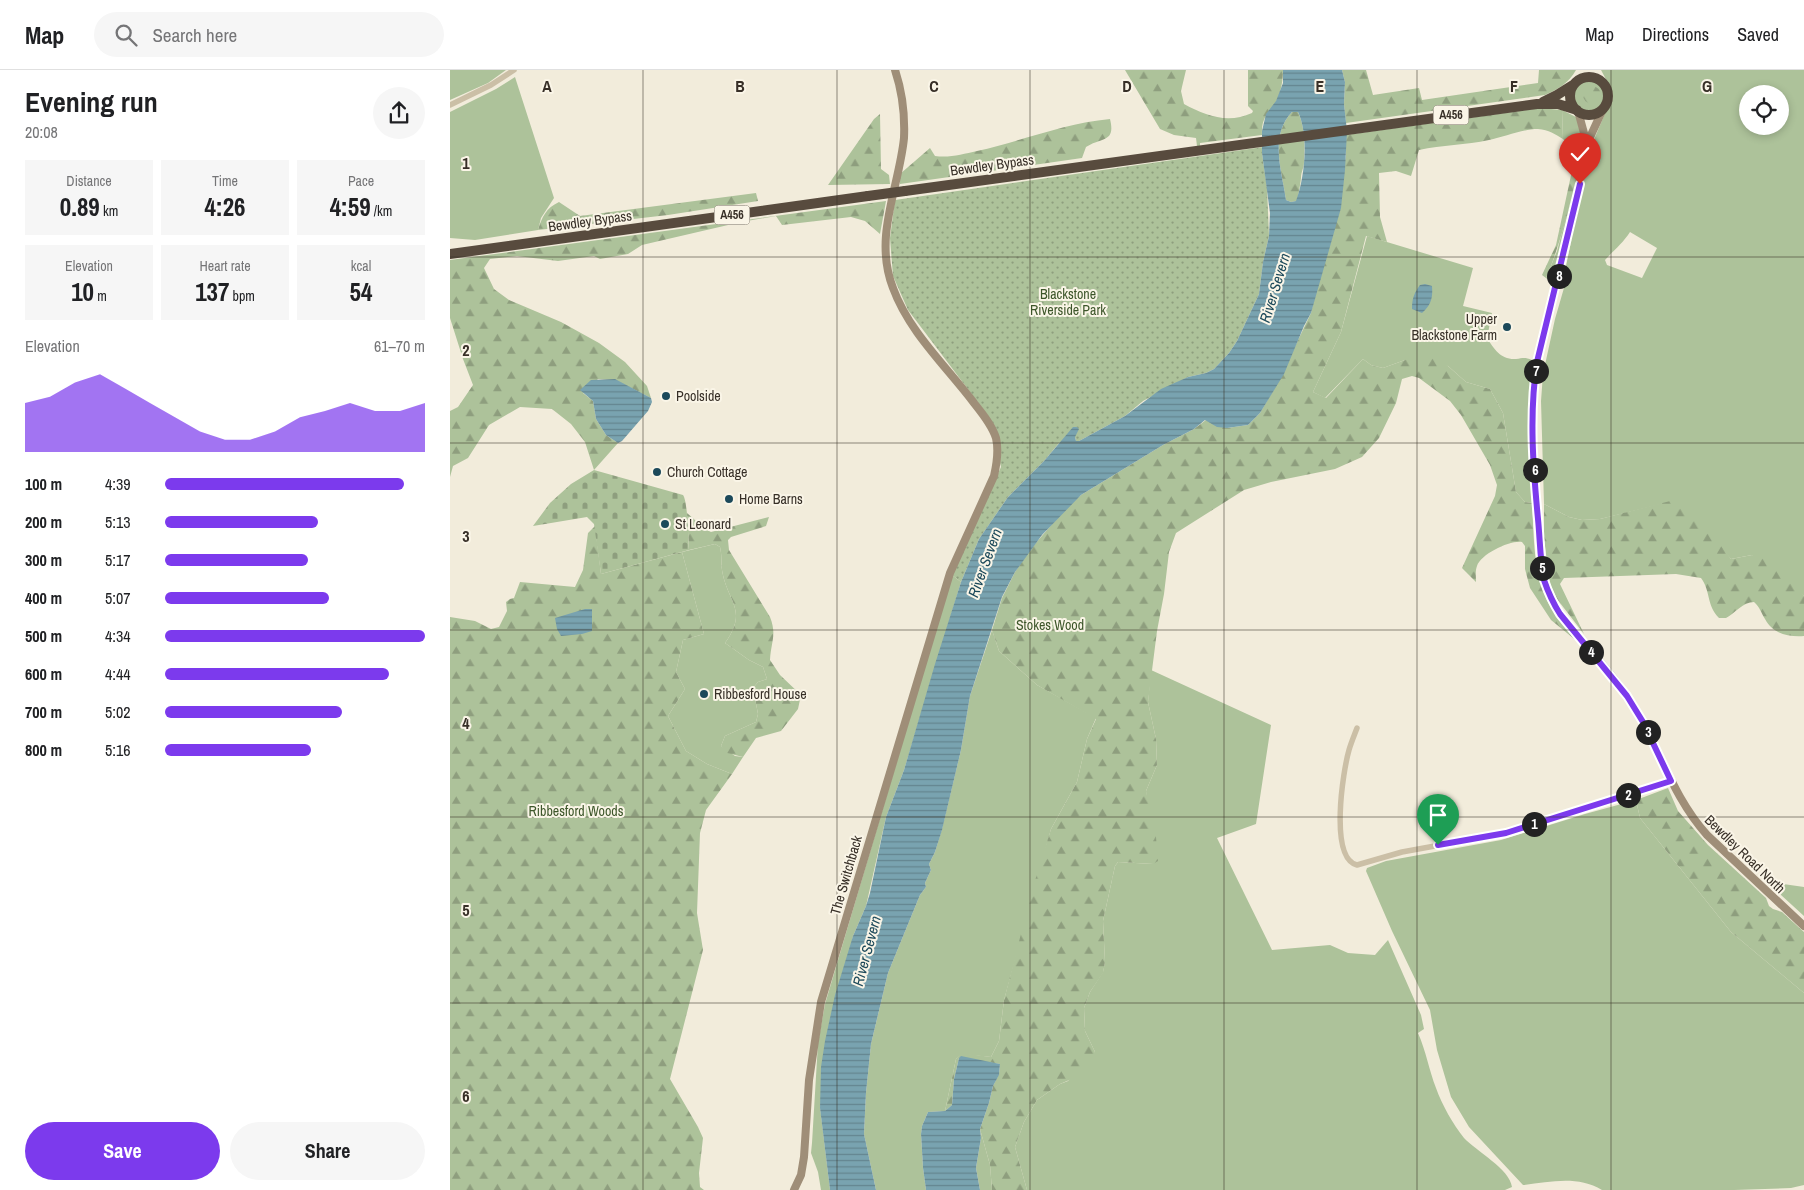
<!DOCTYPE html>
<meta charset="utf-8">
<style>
body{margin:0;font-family:"Archivo Narrow",sans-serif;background:#f6f6f6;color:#202124;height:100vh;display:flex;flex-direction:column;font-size:19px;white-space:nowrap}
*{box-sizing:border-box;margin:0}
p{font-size:16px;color:#757577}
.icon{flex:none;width:28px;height:28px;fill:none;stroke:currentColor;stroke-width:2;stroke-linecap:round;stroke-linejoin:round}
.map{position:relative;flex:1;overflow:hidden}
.panel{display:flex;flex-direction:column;background:#fff;width:450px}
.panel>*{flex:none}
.tools{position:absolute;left:1289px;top:15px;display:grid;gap:10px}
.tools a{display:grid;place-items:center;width:50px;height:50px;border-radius:50%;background:#fff;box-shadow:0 2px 8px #0003;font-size:25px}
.pin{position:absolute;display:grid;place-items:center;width:42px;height:42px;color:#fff;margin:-51px -21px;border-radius:50% 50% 50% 0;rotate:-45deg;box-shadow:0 0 5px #0007}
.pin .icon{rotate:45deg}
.km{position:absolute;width:25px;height:25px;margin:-12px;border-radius:50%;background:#222;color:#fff;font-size:14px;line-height:25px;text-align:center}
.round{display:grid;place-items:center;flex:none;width:52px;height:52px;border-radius:26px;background:#f6f6f6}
.headline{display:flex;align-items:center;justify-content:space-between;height:85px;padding:0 25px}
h1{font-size:28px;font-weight:700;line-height:38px}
.figures{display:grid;grid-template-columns:repeat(3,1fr);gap:8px;height:85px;padding:5px 25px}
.figures div{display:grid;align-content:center;border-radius:0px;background:#f6f6f6;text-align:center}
.figures b{font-size:25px;font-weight:700}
.figures small{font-size:14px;font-weight:400}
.figures p{font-size:14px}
.chart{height:140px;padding:10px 25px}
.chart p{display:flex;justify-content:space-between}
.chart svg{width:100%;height:90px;margin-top:5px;fill:#7c3aed;opacity:.7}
.action{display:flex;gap:10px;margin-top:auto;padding:10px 25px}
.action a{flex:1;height:58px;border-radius:30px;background:#7c3aed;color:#fff;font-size:20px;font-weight:700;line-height:58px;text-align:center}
.action a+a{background:#f6f6f6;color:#202124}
ul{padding:0 25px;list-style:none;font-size:16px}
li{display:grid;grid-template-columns:80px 60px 1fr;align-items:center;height:38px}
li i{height:12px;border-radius:6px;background:#7c3aed}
header{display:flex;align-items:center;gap:30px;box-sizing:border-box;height:70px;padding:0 25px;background:#fff;border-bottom:1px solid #e0e0e0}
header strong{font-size:24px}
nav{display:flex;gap:28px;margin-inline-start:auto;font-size:18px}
.search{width:350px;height:45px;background:#f6f6f6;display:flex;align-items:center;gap:12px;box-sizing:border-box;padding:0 18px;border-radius:28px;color:#757577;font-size:19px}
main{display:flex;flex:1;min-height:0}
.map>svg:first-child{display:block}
</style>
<header>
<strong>Map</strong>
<div class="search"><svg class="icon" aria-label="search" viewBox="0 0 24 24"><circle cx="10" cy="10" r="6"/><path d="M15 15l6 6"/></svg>Search here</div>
<nav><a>Map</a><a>Directions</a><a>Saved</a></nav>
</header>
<main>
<section class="panel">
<div class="headline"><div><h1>Evening run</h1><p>20:08</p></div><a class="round"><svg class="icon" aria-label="share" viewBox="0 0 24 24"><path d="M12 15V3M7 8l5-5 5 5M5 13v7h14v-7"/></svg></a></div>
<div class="figures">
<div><p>Distance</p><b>0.89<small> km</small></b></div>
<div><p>Time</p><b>4:26</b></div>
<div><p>Pace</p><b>4:59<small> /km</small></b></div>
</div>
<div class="figures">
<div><p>Elevation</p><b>10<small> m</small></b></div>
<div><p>Heart rate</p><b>137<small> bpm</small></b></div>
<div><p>kcal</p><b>54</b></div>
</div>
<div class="chart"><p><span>Elevation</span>61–70 m</p>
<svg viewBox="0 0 160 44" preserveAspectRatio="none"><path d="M0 44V20L10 17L20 10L30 6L40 13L50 20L60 27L70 34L80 38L90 38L100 34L110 27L120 24L130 20L140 24L150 24L160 20V44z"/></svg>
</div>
<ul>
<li><b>100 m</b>4:39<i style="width:92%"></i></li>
<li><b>200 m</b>5:13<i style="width:59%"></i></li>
<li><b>300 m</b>5:17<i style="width:55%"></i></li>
<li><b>400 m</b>5:07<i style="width:63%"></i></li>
<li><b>500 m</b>4:34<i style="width:100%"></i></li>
<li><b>600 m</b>4:44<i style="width:86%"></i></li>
<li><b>700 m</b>5:02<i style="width:68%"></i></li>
<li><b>800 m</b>5:16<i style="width:56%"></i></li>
</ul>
<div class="action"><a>Save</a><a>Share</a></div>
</section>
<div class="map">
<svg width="1354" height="1120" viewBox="0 0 1354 1120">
<defs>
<pattern id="forest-firs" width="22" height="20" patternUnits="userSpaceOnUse" patternTransform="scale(1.25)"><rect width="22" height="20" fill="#adc29a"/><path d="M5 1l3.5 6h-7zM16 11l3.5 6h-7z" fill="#8e9e7e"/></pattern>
<pattern id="cemetery-stones" width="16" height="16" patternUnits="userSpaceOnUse" patternTransform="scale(1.25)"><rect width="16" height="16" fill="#adc29a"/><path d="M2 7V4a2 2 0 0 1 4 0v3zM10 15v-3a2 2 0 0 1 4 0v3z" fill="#8e9e7e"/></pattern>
<pattern id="park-dots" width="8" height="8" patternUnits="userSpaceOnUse" patternTransform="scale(1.25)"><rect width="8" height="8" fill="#adc29a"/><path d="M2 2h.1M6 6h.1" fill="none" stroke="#8e9e7e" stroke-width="1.8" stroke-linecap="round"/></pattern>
<pattern id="water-rules" width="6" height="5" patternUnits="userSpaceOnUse" patternTransform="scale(1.25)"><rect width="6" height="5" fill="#79a3b0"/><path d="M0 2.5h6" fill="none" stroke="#64858f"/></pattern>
</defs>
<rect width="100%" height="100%" fill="#f2ecdb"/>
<path fill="#adc29a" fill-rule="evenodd" d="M 0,0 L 56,0 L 38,13 L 0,30 Z
M 1151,0 L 1354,0 L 1354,526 L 1302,485 L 1281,489 L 1228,430 L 1150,449 L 1132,450 L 1119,447 L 1094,434 L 1091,331 L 1093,304 L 1105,249 L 1116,211 L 1115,201 L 1140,79 L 1162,27 L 1159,15 ZM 1298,24 L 1330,24 L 1330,56 L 1298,56 ZM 1180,162 L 1207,178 L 1192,208 L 1157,195 L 1155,190 C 1164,180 1173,173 1180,162 Z
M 65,7 L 104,128 L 91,148 L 88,160 L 25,170 L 0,168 L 0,42 L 46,19 Z
M1124 26a15 15 0 1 1 30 0a15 15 0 1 1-30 0Z
M 1112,40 L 1126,47 L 1131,58 L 1128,103 L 1121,139 L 1104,208 L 1100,211 L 1096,208 L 1107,181 L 1120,133 L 1126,93 L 1125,82 L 1113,69 Z
M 917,166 L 1023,198 L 1013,236 L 1042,243 L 1037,268 C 1044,279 1051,290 1066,289 C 1073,288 1075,287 1082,290 L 1078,360 L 1082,433 L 1075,432 L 1066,422 L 1053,343 L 1040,319 L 1016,312 L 998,296 L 955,290 L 933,298 L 921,295 L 913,289 L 875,328 L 863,322 L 891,262 Z
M 265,474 L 270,477 C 272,485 271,492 272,500 C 277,532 299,539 275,573 L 299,590 L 313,597 L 317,609 L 308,612 L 303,618 L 308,644 L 306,652 L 275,666 L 271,676 L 285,686 L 293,687 L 282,704 L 257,694 L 236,681 L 218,646 L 235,619 L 226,602 L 233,570 L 254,564 L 232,482 Z
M 502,505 L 511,512 L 454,700 L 436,747 L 416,836 L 403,866 L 370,1037 L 380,1120 L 371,1120 L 368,1102 L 361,1083 L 362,1073 L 368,973 L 375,934 Z
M 542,560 L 549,581 L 587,615 L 646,648 L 637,669 L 627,712 L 601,759 L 554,930 L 549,971 L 541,987 L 511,984 L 506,989 L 495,1041 L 478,1042 L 472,1056 L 471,1064 L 473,1098 L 476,1120 L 426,1120 L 414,1064 L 416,1023 L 421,974 L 438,903 L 470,825 L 476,817 L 475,813 L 481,800 L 479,794 L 485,782 L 492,759 L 511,680 L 520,626 Z
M 701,600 L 821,655 L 806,754 L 767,768 L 822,880 L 880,875 L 898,883 L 925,885 L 938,870 L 971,945 L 974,959 L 968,963 C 976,981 979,1000 986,1018 C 992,1035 1003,1054 1014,1068 C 1026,1081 1060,1099 1062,1117 L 1055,1120 L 577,1120 L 565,1077 L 574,1052 L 587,1030 L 610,1014 L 618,1011 L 645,982 L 635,961 L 634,938 L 640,922 L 653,902 L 655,892 L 653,851 L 665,796 L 668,792 L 703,794 L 696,721 L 707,695 L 706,669 L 698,632 Z
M 1186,730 L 1190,748 L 1281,862 L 1354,923 L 1354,1115 L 1341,1118 L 1284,1120 L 1152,1120 C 1127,1105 1100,1112 1073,1115 L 1019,1057 L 1001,1027 L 987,980 L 980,940 L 942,861 L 916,801 L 917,798 L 936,791 L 1051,770 L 1135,744 Z
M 1310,806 L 1320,812 L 1354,817 L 1354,846 Z
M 530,1059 L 540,1095 L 542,1120 L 530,1120 L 526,1098 L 531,1068 Z"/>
<path fill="url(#forest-firs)" d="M 675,0 L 736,0 L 731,21 L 734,34 C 756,46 778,54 802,43 L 803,41 L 798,36 L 798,0 L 833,0 C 833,11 831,22 826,32 C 818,44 811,48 812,65 L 750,73 L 750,76 L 747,76 L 746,68 L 724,65 L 710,59 Z
M 892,0 L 916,0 L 923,25 L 969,18 L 972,30 L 1088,13 L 1089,0 L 1126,0 C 1119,13 1108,19 1095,25 L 896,53 L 894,34 L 895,12 Z
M1133 25a9 9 0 1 1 18 0a9 9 0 1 1-18 0Z
M 1090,38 L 1112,40 L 1113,69 C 1105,64 1099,60 1088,59 C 1072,59 1054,67 1039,70 C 1016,75 992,75 969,80 L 961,106 L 946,101 L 929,103 L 930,147 L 937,172 L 916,166 L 891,262 L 863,322 L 876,328 L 913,289 L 921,295 L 933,298 L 955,290 L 979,284 L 998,296 L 1016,312 L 1040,319 L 1053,343 L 1066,422 L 1075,432 L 1082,433 C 1084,464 1083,499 1096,528 C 1103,544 1117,558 1128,572 L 1101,550 L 1080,518 L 1075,499 L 1075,476 L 1072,472 C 1060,470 1031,484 1027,496 C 1025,501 1026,507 1026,512 L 1012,498 L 1045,426 L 1047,415 L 1040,395 L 1011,345 L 1000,331 L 969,308 L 962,306 L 952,309 L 946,333 L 929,368 L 912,387 L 885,399 L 821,412 L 794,420 L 726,463 L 719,482 L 714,524 L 707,561 L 698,632 L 706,669 L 707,695 L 696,721 L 706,767 L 708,791 L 703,794 L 668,792 L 665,796 L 653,851 L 655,892 L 653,903 L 640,922 L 634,938 L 635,961 L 645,982 L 643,992 L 624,1008 L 610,1014 L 587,1030 L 574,1052 L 565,1077 L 577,1120 L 542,1120 L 540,1095 L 530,1059 L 539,1033 L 543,1016 L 549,1004 L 550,994 L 509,988 L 504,1009 L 502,1035 L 495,1041 L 506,989 L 511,983 L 541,987 L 549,971 L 554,930 L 583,817 L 601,759 L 627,712 L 637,669 L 646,649 L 587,615 L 549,581 L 542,560 L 552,528 L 565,502 L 579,481 L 615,439 L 631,425 L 713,375 L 744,359 L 756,350 L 777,358 L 798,355 L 810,343 L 827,314 L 861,243 L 896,86 L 896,65 Z
M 842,42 L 848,42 C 855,57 855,76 854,92 C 854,98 851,102 851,108 C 850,116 849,122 847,131 L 841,132 L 836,130 C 832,101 819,66 842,42 Z
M 430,44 L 431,99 L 439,105 L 440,114 L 378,115 L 424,49 Z
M 660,49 C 666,73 651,67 636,77 L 632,88 L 450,114 L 450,104 L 480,78 L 485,86 C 500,88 513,84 527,81 C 572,71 615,53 660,49 Z
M 1123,80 C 1136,95 1105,189 1096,208 L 1092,205 L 1106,175 L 1123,96 Z
M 306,123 L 308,131 L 218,145 L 88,160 C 92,147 96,138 109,132 L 130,146 Z
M 436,131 L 430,164 L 415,151 L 401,147 L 332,155 L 326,146 L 291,152 L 192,175 L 178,184 L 150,189 L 144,186 L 108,191 L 67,186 L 40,189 L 34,198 L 44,219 L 59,230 L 111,252 L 149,273 L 175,292 L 197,316 L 201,328 L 165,310 L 148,309 L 133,323 L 143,331 L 146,349 L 156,365 L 168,373 L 144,400 L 135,372 L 121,354 L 102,339 L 70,337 L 39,355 L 18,388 L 3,396 L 0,407 L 0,341 L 8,337 L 23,315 L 13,289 L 0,248 L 0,190 Z
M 1228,429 L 1262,463 L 1281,489 L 1302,485 L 1317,489 L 1334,502 L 1354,526 L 1354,566 C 1338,567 1323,564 1315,549 C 1311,543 1310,537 1304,532 C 1293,532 1285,543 1276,548 L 1269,548 C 1256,535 1261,521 1251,508 L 1226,504 L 1114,508 L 1110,514 L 1134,564 L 1107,529 L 1100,514 L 1094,469 L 1094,434 L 1119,447 L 1132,450 L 1150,449 Z
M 237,443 L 255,459 L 261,462 L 319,447 L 316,456 L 281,467 L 278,470 L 279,480 L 320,547 C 327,565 321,572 320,590 L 330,605 L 351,625 L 348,639 L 331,661 L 306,668 L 293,687 L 277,683 L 271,676 L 275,666 L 306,652 L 308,644 L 303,618 L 308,612 L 317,609 L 313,597 L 299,590 L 275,573 C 299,539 277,532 272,500 C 271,492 272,485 270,477 L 265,474 L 239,480 Z
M 145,456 L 151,504 L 232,482 L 254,564 L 233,570 L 226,602 L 235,619 L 218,646 L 236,681 L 257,694 L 282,704 L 256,740 L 250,763 L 247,843 L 253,880 L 220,1009 L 248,1057 L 253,1068 L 249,1103 L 250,1117 L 254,1120 L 0,1120 L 0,547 L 25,551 L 41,559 L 49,557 L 57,541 L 56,532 L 60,529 L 64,528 L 70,512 L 125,517 L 133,500 L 138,463 Z
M 1218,718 L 1228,741 L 1258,775 L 1316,828 L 1319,836 L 1323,839 L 1332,842 L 1354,862 L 1354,923 L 1281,862 L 1190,748 L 1186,730 Z"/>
<path fill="url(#cemetery-stones)" d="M 144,400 L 233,425 C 238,432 238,468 239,480 L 151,504 L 144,454 L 137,447 L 83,456 L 100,433 L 121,414 Z"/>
<path fill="url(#park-dots)" d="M 813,77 L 812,83 L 817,118 L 819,166 L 813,192 L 809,224 L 787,271 L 779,283 L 764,299 L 756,303 L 738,307 L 693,331 L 675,346 L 629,371 L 626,371 L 625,367 L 609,373 L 594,391 L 558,427 L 529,469 L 511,512 L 502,505 L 551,397 L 539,347 L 458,240 L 443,206 L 440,168 L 445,130 Z"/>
<path fill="url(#water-rules)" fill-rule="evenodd" d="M 833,0 L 892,0 L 895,12 L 894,34 L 897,61 L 895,100 L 891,138 L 861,243 L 854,256 L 834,304 L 810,343 L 798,355 L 777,358 L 767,357 L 755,350 L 744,359 L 713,375 L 631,425 L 592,465 L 565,502 L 552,527 L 520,626 L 511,680 L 492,760 L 485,782 L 479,794 L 481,800 L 475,813 L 476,817 L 470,825 L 438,903 L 421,974 L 416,1023 L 414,1064 L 426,1120 L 380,1120 L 370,1038 L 371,997 L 375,971 L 385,925 L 403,866 L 416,836 L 420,823 L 436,747 L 454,700 L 485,594 L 511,512 L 529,469 L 558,427 L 594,391 L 623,357 L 627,357 L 629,359 L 625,367 L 626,371 L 629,371 L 675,346 L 711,319 L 738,307 L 756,303 L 764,299 L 779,283 L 787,271 L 809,224 L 813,192 L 819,166 L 820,143 L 812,83 L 812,61 L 816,44 L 826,31 L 833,13 ZM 842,42 L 848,42 C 859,65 855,107 846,131 L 841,132 L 836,130 C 832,101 819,66 842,42 Z
M 975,214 L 982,216 C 983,228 981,235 972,243 L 962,239 C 962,229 964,223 970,215 Z
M 165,309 L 201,328 L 202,332 L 198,341 L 172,371 L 168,373 L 156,365 L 146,349 L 143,331 L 130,320 L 141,310 Z
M 135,539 L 142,539 L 142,561 L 132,564 L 111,566 L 107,559 L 105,548 Z
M 511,986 L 550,994 L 549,1005 L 543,1016 L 539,1033 L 530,1059 L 531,1068 L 526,1098 L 530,1120 L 476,1120 L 473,1098 L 471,1064 L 472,1056 L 478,1042 L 495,1041 L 502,1035 L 504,1009 L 509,988 Z"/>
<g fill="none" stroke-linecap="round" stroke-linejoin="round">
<path stroke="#cbbfa6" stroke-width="5.5" d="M 0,35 L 41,15 L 64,0
M 907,658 C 904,666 901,673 899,680 C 893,701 879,788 907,795 L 952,782 L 1056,763 L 1221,711"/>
<path stroke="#9f8e78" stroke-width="8" d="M 1128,41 L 1134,63 L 1135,78 L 1132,98 L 1124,142 L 1087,292 C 1079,344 1084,400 1088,453 C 1090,471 1090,491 1094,510 C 1097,522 1103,533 1110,544 C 1135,576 1165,605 1186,640 C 1211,682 1223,727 1257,765 L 1354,856
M 1136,76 L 1153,39
M 344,1120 L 351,1105 L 354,1087 L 359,1010 L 371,932 L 500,503 L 544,406 C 547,393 549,381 546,368 C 542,355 532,343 524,333 C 496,296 459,262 443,218 C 423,167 449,118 454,68 C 455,45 452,21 445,0"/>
<path stroke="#584b3e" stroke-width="10" d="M1120 26a19 19 0 1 1 38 0a19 19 0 1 1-38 0Z
M 1093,32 L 1107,25 L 1123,15
M 455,121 L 1087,34 L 1108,34 L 1127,40
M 0,184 L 418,126"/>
<path stroke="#584b3e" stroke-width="10" d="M 418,126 L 455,121"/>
</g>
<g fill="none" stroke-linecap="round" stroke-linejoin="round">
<g stroke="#fff" stroke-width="10">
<path id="route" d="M 988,775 L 1056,763 L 1221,711 L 1193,652 L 1177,626 L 1110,544 C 1103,533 1098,522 1094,510 C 1090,490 1090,469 1088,449 C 1083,397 1079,343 1087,292 L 1130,114"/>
</g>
<use href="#route" stroke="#7c3aed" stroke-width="6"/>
</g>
<path fill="none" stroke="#372f27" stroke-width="1" stroke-opacity="0.55" d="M 193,0 L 193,1120M 387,0 L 387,1120M 580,0 L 580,1120M 774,0 L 774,1120M 967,0 L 967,1120M 1161,0 L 1161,1120M 0,187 L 1354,187M 0,373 L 1354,373M 0,560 L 1354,560M 0,747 L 1354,747M 0,933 L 1354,933"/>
<g fill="#1c495a" stroke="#faf5e7" stroke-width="2">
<circle cx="1057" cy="257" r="5"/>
<circle cx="216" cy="326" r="5"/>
<circle cx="207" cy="402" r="5"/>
<circle cx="279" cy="429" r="5"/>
<circle cx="215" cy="454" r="5"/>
<circle cx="254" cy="624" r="5"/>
</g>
<g text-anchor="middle" stroke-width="4" stroke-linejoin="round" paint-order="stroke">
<g fill="#faf5e7" stroke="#726a61" stroke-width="1">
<rect x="983.5" y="35.5" width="35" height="19" rx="4"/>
<rect x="264.5" y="135.5" width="35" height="19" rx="4"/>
</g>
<g font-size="12" font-weight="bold" fill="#372f27">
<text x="1001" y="49">A456</text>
<text x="282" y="149">A456</text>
</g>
<g font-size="14" fill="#372f27" stroke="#faf5e7">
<text transform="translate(542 95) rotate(-8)" y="5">Bewdley Bypass</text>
<text transform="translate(140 151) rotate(-8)" y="5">Bewdley Bypass</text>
<text transform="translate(1295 784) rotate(44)" y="5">Bewdley Road North</text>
<text transform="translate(396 805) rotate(-74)" y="5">The Switchback</text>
</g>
<g font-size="14" fill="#3d562a" stroke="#faf5e7">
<text x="618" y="229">Blackstone<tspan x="618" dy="16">Riverside Park</tspan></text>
<text x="600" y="560">Stokes Wood</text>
<text x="126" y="746">Ribbesford Woods</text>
</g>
<g font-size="14" fill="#372f27" stroke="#faf5e7" text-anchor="start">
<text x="1047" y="254" text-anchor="end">Upper<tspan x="1047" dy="16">Blackstone Farm</tspan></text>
<text x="226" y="331">Poolside</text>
<text x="217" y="407">Church Cottage</text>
<text x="289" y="434">Home Barns</text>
<text x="225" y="459">St Leonard</text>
<text x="264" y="629">Ribbesford House</text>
</g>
<g font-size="15" font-style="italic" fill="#1c495a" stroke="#faf5e7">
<text transform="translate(825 218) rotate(-73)" y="5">River Severn</text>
<text transform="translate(535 493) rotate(-70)" y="5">River Severn</text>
<text transform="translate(417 881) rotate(-75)" y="5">River Severn</text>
</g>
</g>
<g font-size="16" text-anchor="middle" font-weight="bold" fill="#372f27" stroke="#faf5e7" stroke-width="4" stroke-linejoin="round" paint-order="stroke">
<text x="97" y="22">A</text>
<text x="290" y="22">B</text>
<text x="484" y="22">C</text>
<text x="677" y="22">D</text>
<text x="870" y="22">E</text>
<text x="1064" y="22">F</text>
<text x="1257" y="22">G</text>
<text x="16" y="99">1</text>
<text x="16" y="286">2</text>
<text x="16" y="472">3</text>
<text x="16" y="659">4</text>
<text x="16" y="846">5</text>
<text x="16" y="1032">6</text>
</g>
</svg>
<div class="tools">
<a><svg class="icon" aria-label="locate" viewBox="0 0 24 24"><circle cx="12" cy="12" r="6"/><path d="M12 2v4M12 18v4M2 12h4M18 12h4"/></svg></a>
</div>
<div class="pin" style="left:988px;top:775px;background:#1e9e55"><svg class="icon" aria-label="arrive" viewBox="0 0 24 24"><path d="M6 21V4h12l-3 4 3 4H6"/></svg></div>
<div class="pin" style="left:1130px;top:114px;background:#d93025"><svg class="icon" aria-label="check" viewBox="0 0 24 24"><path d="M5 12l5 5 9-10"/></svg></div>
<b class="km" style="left:1084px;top:754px">1</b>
<b class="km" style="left:1178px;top:725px">2</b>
<b class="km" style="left:1198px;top:662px">3</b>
<b class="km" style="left:1141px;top:582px">4</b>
<b class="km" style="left:1092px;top:498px">5</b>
<b class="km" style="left:1085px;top:400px">6</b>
<b class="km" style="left:1086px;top:301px">7</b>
<b class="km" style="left:1109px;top:206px">8</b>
</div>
</main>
